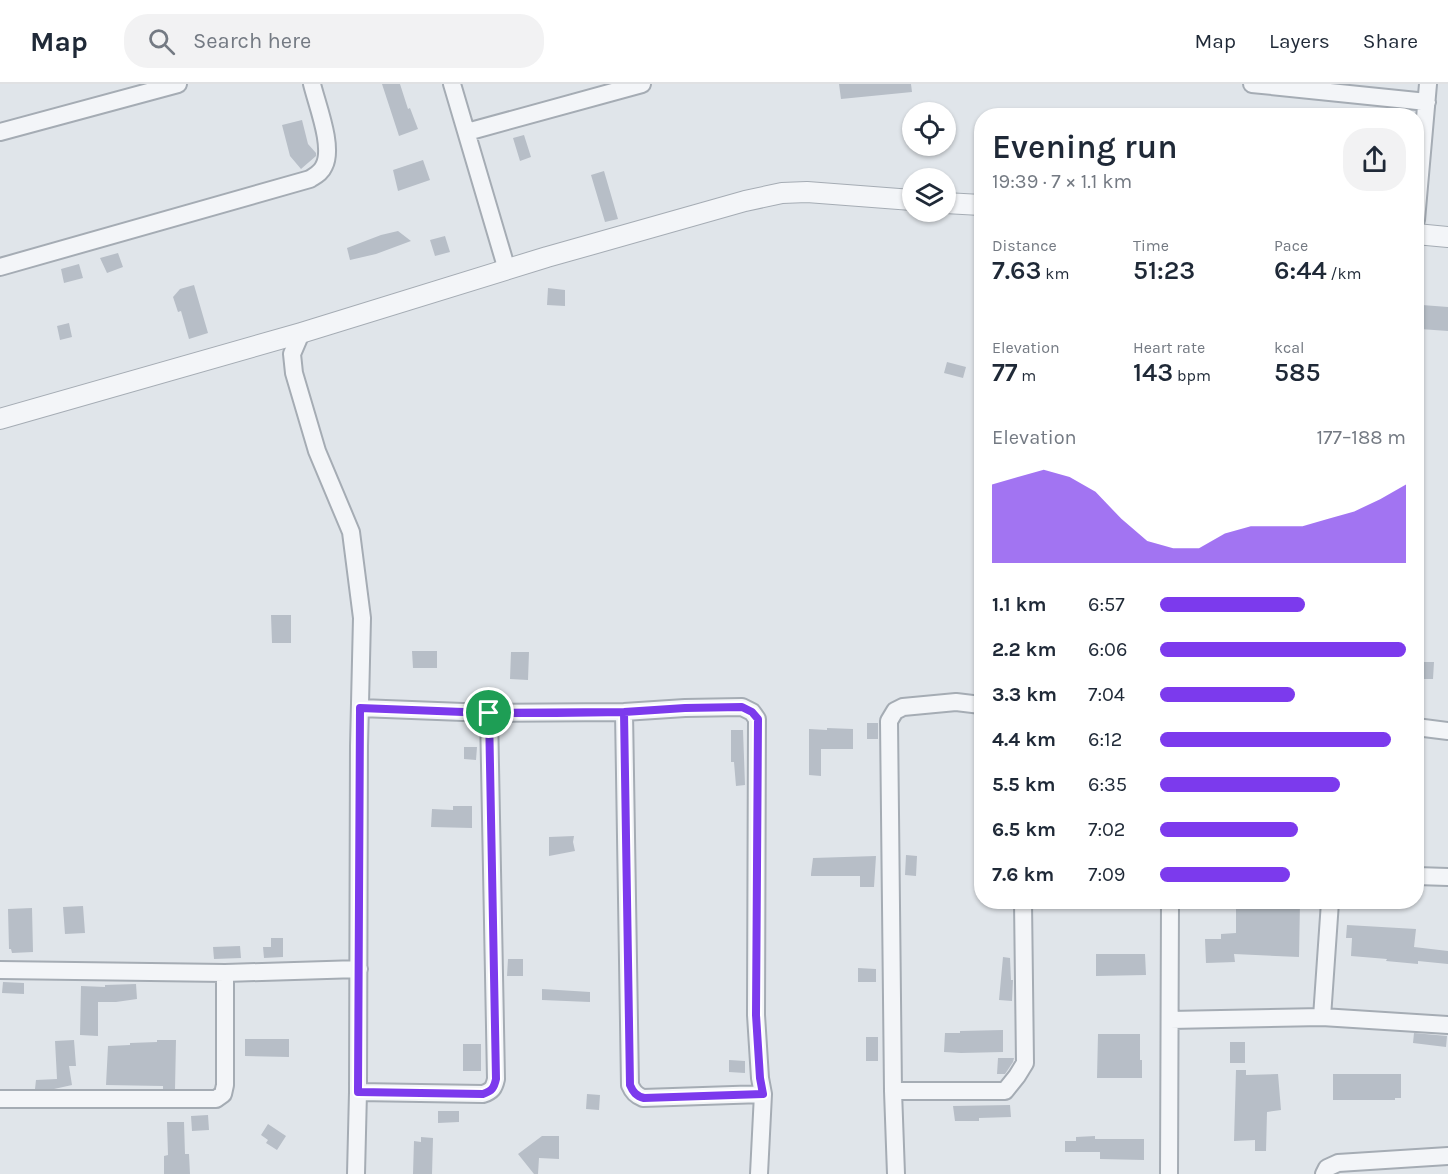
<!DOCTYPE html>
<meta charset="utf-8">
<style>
body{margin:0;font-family:Karla,sans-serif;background:#f2f2f3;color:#1f2937;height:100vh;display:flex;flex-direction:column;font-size:22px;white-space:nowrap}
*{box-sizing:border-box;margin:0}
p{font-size:20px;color:#747a83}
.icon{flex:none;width:33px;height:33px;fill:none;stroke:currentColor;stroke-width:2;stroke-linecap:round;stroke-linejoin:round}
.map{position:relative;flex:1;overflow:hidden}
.details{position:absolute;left:974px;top:24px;width:450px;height:801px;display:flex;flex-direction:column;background:#fff;border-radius:24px;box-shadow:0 2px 4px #0004}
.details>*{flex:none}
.controls{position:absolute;left:902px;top:18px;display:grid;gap:12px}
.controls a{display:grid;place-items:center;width:54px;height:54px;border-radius:50%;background:#fff;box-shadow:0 2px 4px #0004;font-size:30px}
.pin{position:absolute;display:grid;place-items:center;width:51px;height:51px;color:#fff;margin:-26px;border:3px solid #fff;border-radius:50%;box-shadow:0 2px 6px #0007}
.round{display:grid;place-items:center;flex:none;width:63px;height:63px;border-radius:24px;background:#f2f2f3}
.summary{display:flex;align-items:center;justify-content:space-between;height:102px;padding:0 18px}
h1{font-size:33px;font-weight:600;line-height:45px}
.metrics{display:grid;grid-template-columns:repeat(3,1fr);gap:9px;height:102px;padding:6px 18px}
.metrics div{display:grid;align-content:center}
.metrics b{font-size:26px;font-weight:600}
.metrics small{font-size:16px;font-weight:400}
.metrics p{font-size:16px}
.chart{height:168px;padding:12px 18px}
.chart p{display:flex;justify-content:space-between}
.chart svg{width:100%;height:108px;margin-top:6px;fill:#7c3aed;opacity:.7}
ul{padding:0 18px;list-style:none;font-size:20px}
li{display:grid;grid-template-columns:96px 72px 1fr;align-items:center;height:45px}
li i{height:15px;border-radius:8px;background:#7c3aed}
header{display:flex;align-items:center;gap:36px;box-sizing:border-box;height:84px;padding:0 30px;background:#fff;border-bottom:2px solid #e0e1e3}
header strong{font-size:28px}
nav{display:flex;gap:33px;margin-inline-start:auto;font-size:21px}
.search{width:420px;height:54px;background:#f2f2f3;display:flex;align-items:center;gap:15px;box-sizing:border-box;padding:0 21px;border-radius:24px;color:#747a83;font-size:22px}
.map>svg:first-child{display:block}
</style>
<header>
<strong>Map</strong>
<div class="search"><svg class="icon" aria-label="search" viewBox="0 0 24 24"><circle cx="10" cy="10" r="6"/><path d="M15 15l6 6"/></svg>Search here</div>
<nav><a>Map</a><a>Layers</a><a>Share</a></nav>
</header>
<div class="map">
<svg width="1448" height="1090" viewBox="0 0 1448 1090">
<rect width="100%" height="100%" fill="#e0e5ea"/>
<path fill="#b7bec7" d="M 382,0 L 400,0 L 408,25 L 410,24 L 418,45 L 399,52 Z
M 839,0 L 911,0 L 912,8 L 841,15 Z
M 302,36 L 308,60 L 316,69 L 316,72 L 301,85 L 290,72 L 282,41 Z
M 524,51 L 531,73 L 520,77 L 513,54 Z
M 423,76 L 430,96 L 398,107 L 393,86 Z
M 604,87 L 618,135 L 605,138 L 591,91 Z
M 398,147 L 411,157 L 376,170 L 350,176 L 347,164 L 381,151 Z
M 445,152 L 450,168 L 435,172 L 430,156 Z
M 118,169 L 123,183 L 107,189 L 100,174 Z
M 79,180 L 83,194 L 64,199 L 61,185 Z
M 194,201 L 208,249 L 189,255 L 181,227 L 178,228 L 173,213 L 180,205 Z
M 548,204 L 565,206 L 565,222 L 547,221 Z
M 1422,221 L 1448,223 L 1448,247 L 1420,245 Z
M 69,239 L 72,253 L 60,256 L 57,242 Z
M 947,278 L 966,283 L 963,294 L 944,289 Z
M 271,531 L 291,531 L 291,559 L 272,559 Z
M 412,567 L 437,567 L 437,584 L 413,584 Z
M 511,568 L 529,568 L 528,596 L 510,595 Z
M 1420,578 L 1434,578 L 1433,595 L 1420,595 Z
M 867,639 L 878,639 L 878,655 L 867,655 Z
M 827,644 L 853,645 L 853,665 L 821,665 L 821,692 L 809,691 L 809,645 L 827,646 Z
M 731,646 L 743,646 L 745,701 L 736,702 L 734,678 L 731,678 Z
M 464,663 L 477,663 L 476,676 L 464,675 Z
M 453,722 L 472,722 L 472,744 L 431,743 L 432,725 L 453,726 Z
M 574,752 L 573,758 L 575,767 L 549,772 L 549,753 Z
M 906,771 L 917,772 L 916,792 L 905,791 Z
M 876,772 L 874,803 L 860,803 L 860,792 L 811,792 L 811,790 L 813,774 Z
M 1236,818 L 1300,818 L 1299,873 L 1234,870 L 1235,878 L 1206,879 L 1205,855 L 1221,855 L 1221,850 L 1236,849 Z
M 83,822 L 85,849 L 65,850 L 63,823 Z
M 32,824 L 33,868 L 12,869 L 11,865 L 9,865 L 8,825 Z
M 1347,841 L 1416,845 L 1414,863 L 1448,867 L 1448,880 L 1418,877 L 1418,880 L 1386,877 L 1387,875 L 1351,872 L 1352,854 L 1346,854 Z
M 271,854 L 283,854 L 283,873 L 264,874 L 263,863 L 271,863 Z
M 240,862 L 241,874 L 214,875 L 213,863 Z
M 1096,870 L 1145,870 L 1146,891 L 1096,892 Z
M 1003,873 L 1010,874 L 1011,896 L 1013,896 L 1012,917 L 999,916 Z
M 508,875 L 523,875 L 523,892 L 507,892 Z
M 858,884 L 876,885 L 876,898 L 858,898 Z
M 3,898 L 24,899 L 24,910 L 2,909 Z
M 136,900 L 137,915 L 116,918 L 98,918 L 98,952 L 80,951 L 81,902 L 105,903 L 105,901 Z
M 542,905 L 590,908 L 590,918 L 542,916 Z
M 1003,946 L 1003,968 L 961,969 L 944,968 L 945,949 L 960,949 L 960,947 Z
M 1414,949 L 1447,952 L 1446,963 L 1413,959 Z
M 1098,950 L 1140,950 L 1140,976 L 1142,976 L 1142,994 L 1097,994 Z
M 866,953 L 878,953 L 878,977 L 866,977 Z
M 245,955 L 289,955 L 289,973 L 245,972 Z
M 74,956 L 76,982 L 69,982 L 72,1001 L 54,1005 L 35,1005 L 36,996 L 57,995 L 55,957 Z
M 157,956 L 176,956 L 175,1005 L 163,1005 L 163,1002 L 106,1001 L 108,962 L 130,961 L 130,959 L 157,958 Z
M 1230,958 L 1245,958 L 1245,979 L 1230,979 Z
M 463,960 L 481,960 L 481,987 L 463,987 Z
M 998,974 L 1014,974 L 1013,978 L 1005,990 L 997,990 Z
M 729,976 L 745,977 L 745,989 L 729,988 Z
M 1236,986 L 1246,986 L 1246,991 L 1278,990 L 1281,1026 L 1267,1028 L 1266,1067 L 1255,1067 L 1255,1056 L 1234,1057 Z
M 1333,990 L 1401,990 L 1401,1014 L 1395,1014 L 1395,1016 L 1333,1016 Z
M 587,1010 L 600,1011 L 599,1026 L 586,1025 Z
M 1010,1021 L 1011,1033 L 979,1034 L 979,1037 L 955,1037 L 953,1022 Z
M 438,1027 L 459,1027 L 459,1038 L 438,1039 Z
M 208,1031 L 209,1046 L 192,1047 L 191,1032 Z
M 167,1038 L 184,1038 L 185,1070 L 189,1070 L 190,1090 L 164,1090 L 164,1072 L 168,1071 Z
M 268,1040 L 286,1052 L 277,1066 L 266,1059 L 268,1056 L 261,1051 Z
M 542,1052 L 559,1052 L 559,1075 L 539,1074 L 538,1090 L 534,1090 L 518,1070 Z
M 1095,1052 L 1095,1055 L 1144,1055 L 1144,1076 L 1100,1075 L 1100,1068 L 1065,1068 L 1065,1057 L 1076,1057 L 1076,1053 Z
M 421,1053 L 433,1054 L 432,1090 L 413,1090 L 414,1057 L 421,1058 Z"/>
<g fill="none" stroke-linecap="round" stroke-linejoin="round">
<g stroke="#a5acb4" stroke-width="20">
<path id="minor" d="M 452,0 L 507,186
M 1252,0 L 1427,18
M 0,48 L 178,0
M 467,48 L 642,0
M 1416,136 L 1428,0
M 0,183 L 310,95 C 316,91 321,89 324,82 C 334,63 317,21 312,0
M 301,249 L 292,270 L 294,289 L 317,367 L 351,448 L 362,534 L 359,662 L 358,1008 L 356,1090
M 360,624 L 489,629 L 624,628 L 685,624 L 742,623 L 752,628 L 757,635 L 756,931 L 760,994 L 763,1010 L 759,1090
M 624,628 L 630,1001 C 633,1008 636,1011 643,1014 L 763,1010
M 1416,643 L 1448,647
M 1416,792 L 1448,793
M 0,886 L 225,889 L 359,885
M 1322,933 L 1330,818
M 1170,936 L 1322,933 L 1448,941
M 893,1007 L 1005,1007 L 1017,992 L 1025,979 L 1023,818
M 358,1008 L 483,1010 C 492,1007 494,1004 496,995 L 489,629
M 0,1015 L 216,1015 L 223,1010 L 225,1001 L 225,889
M 896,1090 L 893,1007 L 889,637 L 895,627 L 903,623 L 956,618 L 981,621
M 1169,1090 L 1170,818
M 1324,1090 L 1327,1084 L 1338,1079 L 1448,1072"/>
</g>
<g stroke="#a5acb4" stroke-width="22">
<path id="tertiary" d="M 945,119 L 981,121
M 1416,150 L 1448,153
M 0,335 L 301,249 L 547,173 L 745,117 L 782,109 L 807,108 L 912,116"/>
</g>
<use href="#minor" stroke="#f3f5f8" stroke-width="16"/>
<use href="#tertiary" stroke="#f3f5f8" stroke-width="20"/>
</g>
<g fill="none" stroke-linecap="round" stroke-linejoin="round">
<g stroke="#fff" stroke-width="12">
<path id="route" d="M 489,629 L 496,995 C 494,1004 492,1007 483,1010 L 358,1008 L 360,624 L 489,629 L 556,629 L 624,628 L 685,624 L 742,623 L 752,628 L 758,635 L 756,931 L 760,994 L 763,1010 L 644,1014 C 636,1012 633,1008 630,1001 L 624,628 L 489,629"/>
</g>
<use href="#route" stroke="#7c3aed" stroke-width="8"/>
</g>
</svg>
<div class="controls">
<a><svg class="icon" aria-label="locate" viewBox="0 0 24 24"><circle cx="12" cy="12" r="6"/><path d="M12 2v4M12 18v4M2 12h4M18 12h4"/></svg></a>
<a><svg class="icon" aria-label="layers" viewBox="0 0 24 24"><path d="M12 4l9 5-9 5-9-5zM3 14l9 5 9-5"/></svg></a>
</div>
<div class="pin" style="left:489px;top:629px;background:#1e9e55"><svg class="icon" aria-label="arrive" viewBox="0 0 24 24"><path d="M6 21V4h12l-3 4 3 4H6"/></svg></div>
<section class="details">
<div class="summary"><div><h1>Evening run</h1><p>19:39 · 7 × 1.1 km</p></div><a class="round"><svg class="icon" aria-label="share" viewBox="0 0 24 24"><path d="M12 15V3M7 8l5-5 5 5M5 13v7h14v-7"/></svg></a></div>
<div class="metrics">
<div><p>Distance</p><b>7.63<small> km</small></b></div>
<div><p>Time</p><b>51:23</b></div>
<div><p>Pace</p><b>6:44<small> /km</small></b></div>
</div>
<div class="metrics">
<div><p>Elevation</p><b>77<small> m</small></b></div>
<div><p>Heart rate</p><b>143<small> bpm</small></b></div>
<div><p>kcal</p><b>585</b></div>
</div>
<div class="chart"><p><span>Elevation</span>177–188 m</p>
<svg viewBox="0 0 160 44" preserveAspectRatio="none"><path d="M0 44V12L10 9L20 6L30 9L40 15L50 26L60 35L70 38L80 38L90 32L100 29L110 29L120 29L130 26L140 23L150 18L160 12V44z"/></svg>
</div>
<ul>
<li><b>1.1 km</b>6:57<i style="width:59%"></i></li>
<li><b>2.2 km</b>6:06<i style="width:100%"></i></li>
<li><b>3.3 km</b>7:04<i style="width:55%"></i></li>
<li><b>4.4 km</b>6:12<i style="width:94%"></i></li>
<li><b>5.5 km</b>6:35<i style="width:73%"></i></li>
<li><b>6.5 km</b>7:02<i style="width:56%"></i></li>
<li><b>7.6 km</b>7:09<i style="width:53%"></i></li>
</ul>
</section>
</div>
